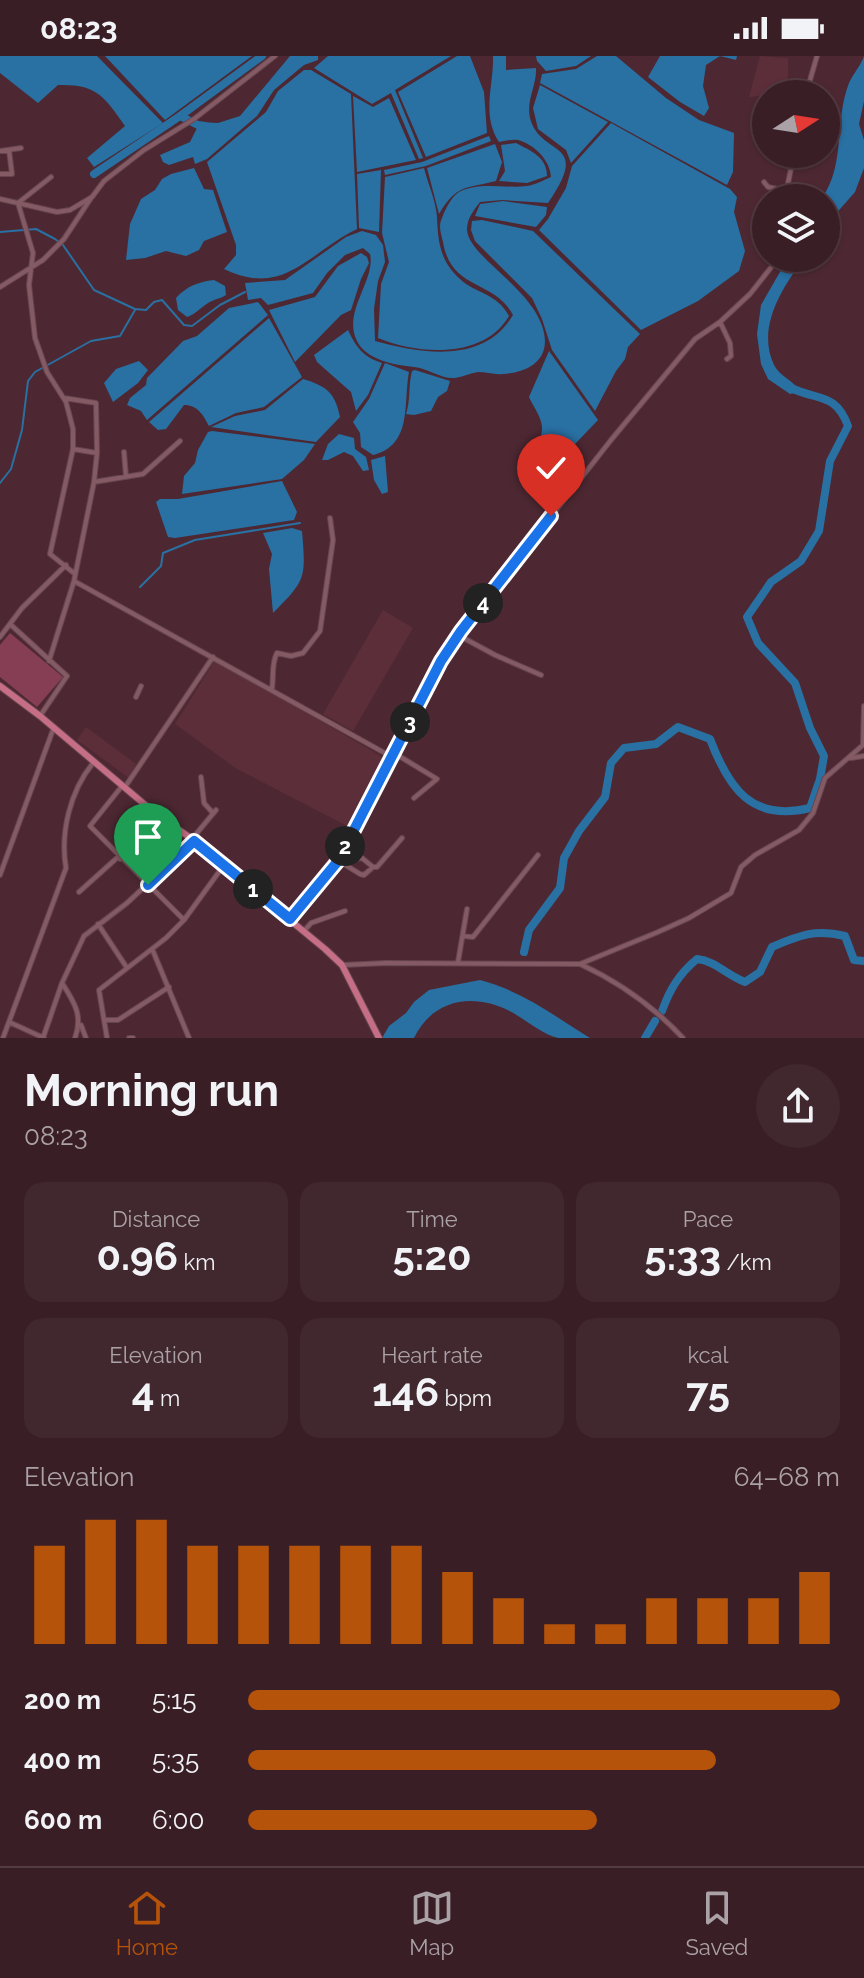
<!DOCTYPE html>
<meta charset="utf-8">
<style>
body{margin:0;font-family:Raleway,sans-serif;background:#41272e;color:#f1f3f6;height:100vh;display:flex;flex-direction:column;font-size:30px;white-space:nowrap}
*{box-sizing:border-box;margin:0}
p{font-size:26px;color:#aba2a7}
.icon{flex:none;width:44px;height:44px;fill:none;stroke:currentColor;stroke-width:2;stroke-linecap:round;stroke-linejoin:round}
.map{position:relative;height:982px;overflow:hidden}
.panel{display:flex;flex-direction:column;background:#3a1e26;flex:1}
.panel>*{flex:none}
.needle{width:52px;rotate:78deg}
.controls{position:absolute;left:752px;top:24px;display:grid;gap:16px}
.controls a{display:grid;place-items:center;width:88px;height:88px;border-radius:50%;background:#3a1e26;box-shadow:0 2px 6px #0004,0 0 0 2px #543c43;font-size:40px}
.pin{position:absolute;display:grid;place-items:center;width:68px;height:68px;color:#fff;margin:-82px -34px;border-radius:50% 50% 50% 0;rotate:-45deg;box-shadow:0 0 8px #0007}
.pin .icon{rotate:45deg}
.km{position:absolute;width:40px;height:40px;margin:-20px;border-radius:50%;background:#222;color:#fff;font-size:22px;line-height:40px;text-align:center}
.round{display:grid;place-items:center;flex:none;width:84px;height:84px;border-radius:42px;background:#41272e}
.headline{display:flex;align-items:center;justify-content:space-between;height:136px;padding:0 24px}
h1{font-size:44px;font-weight:700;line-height:60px}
.figures{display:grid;grid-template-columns:repeat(3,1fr);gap:12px;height:136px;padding:8px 24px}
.figures div{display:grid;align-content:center;border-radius:20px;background:#41272e;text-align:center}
.figures b{font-size:40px;font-weight:700}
.figures small{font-size:22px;font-weight:400}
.figures p{font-size:22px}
.chart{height:224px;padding:16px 24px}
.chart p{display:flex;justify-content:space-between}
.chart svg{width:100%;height:144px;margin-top:8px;stroke:#b45309;stroke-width:6}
ul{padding:0 24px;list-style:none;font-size:26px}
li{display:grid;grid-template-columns:128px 96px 1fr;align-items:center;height:60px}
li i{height:20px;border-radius:10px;background:#b45309}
.status{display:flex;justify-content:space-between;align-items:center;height:56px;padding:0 40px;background:#3a1e26;direction:ltr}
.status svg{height:22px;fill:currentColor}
.menu{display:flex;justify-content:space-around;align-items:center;height:112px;border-top:2px solid #543c43;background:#3a1e26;font-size:22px;color:#aba2a7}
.menu a{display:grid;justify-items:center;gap:4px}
.menu .active{color:#b45309}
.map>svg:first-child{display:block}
</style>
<div class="status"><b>08:23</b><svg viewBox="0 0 49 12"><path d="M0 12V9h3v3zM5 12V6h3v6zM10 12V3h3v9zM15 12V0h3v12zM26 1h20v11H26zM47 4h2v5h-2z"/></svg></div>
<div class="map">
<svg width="864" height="982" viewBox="0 0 864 982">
<rect width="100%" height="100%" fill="#4d2832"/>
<path fill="#5b2e3a" d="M 760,0 L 788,2 L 788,21 L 780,38 L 749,41 Z
M 383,554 L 413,572 L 353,675 L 323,658 Z
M 215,604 L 386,703 L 351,772 L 237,713 L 175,668 Z
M 86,671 L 136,708 L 129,722 L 77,684 Z"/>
<path fill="#853e53" d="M 10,577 L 63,621 L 37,651 L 0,621 L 0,589 Z"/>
<path fill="#2970a3" d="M 0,0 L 97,0 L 163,67 L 94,111 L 87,102 L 125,70 C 104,40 97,28 58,29 L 38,47 L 0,17 Z
M 105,0 L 252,0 L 165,64 Z
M 290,0 L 318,0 L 318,4 L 304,9 L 274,34 L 257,60 L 207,103 L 195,108 L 193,101 L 169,109 L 163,106 L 160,99 L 190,86 L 200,66 L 218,67 L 240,60 Z
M 328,0 L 451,0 L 395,34 L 423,102 L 419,103 L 391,37 L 372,48 L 314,12 Z
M 457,0 L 470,0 L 484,36 L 487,77 L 426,101 L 398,36 Z
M 493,0 L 506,0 L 506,14 L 536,12 C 537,29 526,44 530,62 C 540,102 593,82 548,147 L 502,144 L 480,146 C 474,154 467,162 467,173 C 467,202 544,237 545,285 C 545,308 523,317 503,318 C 495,319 486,316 478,316 C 470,317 463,321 455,322 C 440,323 428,312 414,311 C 395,309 366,304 357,285 C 342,256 376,224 370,198 L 363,192 L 345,199 L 327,217 L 313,237 L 268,249 L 261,242 L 248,244 L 245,227 L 285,224 L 346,181 L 362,175 L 376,179 L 383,189 L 385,206 L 378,225 L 374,253 L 375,285 C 422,298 484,308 513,259 C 494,223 451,235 443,186 C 441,177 438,170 442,162 C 445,154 451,141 459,136 C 480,125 506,133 527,130 C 535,129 544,124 551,121 C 550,104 535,89 518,84 C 513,83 504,85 499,86 C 481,59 494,29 493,0 Z
M 536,0 L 591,0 L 576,10 L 546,15 L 537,5 Z
M 597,0 L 616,0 L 666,42 L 699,64 L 734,77 L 733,116 L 727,129 L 540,27 L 542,18 L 576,13 Z
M 660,0 L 737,0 L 736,4 L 720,0 L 706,9 L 703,30 L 709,52 L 704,60 L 680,46 L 648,21 Z
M 864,0 L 864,45 L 859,68 L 864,84 L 864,112 L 855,136 L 826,169 L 826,142 L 822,142 C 846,108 834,65 849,27 C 853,18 861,9 864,0 Z
M 304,14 L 311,14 L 351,38 L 357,173 C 308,197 284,242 224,213 L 236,199 L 236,189 L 207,106 L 266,56 L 278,35 Z
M 540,29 L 608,66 L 571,107 L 566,94 L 538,73 L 533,52 Z
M 353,40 L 373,51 L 389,42 L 416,104 L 357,116 Z
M 611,67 L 730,133 L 737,141 L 734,156 L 745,195 L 739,215 L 698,245 L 641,274 L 539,174 L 548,163 L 566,132 L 572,110 Z
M 489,80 L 491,85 L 426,110 L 385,119 L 384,114 L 422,106 Z
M 516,87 C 531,95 547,101 547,120 L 527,127 L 499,125 L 505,115 L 501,89 Z
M 495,88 L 502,106 L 496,125 C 465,133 457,128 439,158 L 427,112 Z
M 194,112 L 204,133 L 213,134 L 227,176 L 204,185 L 199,194 L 186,200 L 166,195 L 145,202 L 126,204 L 130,168 L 141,143 L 155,134 L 162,123 L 171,118 Z
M 424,112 C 428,128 436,145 437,161 C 438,186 440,205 460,223 C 476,238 497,237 509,260 C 484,303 419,299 378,282 L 381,228 L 389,206 L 382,177 L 385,121 Z
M 381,114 L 379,176 L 359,172 L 357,118 Z
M 503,145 L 547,151 L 546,159 L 536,171 L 475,160 L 480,148 Z
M 482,164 L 533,175 L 640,278 L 628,291 L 625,303 L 616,315 L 595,355 L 552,294 L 542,263 L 532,242 L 475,185 L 471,174 L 472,165 Z
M 361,197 L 367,201 L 369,207 L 361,223 L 351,254 L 341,259 L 295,306 L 269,254 L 315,241 L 338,210 Z
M 788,202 L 804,202 C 783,231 756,271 774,309 C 780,321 793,323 800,336 L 790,338 L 768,323 L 761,308 L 757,278 L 761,249 Z
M 214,224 L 225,230 L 226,239 C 220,243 214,243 208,247 C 200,252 196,258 187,261 L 178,254 L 176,242 C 187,230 198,226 214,224 Z
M 258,246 L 268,259 L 147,364 L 141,355 L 127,349 L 130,342 L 146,329 L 147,322 L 183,285 L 197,280 L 229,252 Z
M 269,262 L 302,321 L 264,351 L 236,357 L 209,370 C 203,359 198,349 184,349 L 166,373 L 158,374 L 149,366 Z
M 348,274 C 356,291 363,301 382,307 L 368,339 L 356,355 L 351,336 L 317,306 L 314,299 Z
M 549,295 L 598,364 L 553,411 L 538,408 C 534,393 541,387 542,374 C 543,362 533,351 529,341 Z
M 139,305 L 148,314 L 138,327 L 113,346 L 104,327 L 116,313 Z
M 385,307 L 409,316 C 403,348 413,389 373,399 L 361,391 L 360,377 L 353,366 L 369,343 Z
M 415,314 L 450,325 L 447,335 L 438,341 L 431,355 L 414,359 L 406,358 C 411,343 408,330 412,315 Z
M 303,323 C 326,330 335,336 340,361 L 316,386 L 211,371 L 235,360 L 265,354 Z
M 212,375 L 315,388 L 304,404 L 282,423 L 182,438 L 184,420 L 195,407 L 198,394 L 208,376 Z
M 339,378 L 354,382 L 355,393 L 366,401 L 369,414 L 363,415 L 353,400 L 344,396 L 328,404 L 322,404 L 328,388 Z
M 385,400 L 388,436 L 382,438 L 374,424 L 371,404 Z
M 282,425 L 297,456 L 294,464 L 175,482 L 168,481 L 156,446 L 160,443 L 178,443 Z
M 292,472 L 302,475 C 306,522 306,524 273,557 L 269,513 L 272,498 L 263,477 Z
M 480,924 C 522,935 553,959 590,982 C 580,982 568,982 558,982 C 544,979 527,965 515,958 C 477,936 434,941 414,982 L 382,982 L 389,970 L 406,957 L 414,946 L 429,934 Z"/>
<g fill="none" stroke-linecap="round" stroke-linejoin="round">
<path stroke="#2970a3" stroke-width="2" d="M 0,176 L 36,173 L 55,183 L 63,189 L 94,234 L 135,253 L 146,254 L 154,246 L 162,244 L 184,269 L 192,270 L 220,249 L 245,236
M 0,427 L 11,413 L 22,374 L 28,325 L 35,316 L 91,285 L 120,280 L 135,254
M 140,531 L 161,510 L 163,497 L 195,484 L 300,467"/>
<path stroke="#2970a3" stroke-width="8" d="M 180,60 L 262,0
M 94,118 L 180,60 L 198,69 L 205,70
M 524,896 L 529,874 L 560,832 L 564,802 L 579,775 L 605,741 L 611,707 L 624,692 L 656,688 L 678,671 L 710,683 C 729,733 752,766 810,752 L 820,723 L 824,700 L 810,672 L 795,627 L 758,587 L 747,561 L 771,526 L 801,505 L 819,475 L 830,405 L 848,370 C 836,337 819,345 791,332
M 662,955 C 670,933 679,918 697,903 C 716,905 726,919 745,926 L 760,916 L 772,891 C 800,879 815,873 845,880 L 854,904 L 864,905
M 645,982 L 655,965"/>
<g stroke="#674650" stroke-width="6">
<path id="street" d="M 806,38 L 817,0
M 0,95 L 21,92
M 0,118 L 12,118 L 9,94
M 764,126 L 768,131 L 786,135
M 785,142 L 794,98
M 0,143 L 57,156 L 70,154 L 92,141 L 104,125 L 144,94 L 194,63 L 275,0
M 18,147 L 33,197 L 29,229 L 35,282 L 47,316 L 66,346 L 73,373 L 73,393 L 50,498 L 75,518
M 18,147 L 51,121
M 0,231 L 43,204 L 64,183 L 91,142
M 720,266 L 730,287 L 731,300 L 727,303
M 73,393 L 97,397
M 124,396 L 126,421
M 94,426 L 143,418 L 180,385
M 74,525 L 392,701
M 10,568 L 67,620 L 40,660
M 458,579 L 495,599 L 541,619
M 0,581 L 22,552 L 66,509
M 49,605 L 74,525 L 94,426 L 97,397 L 96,347 L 64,342
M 272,632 C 274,620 271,608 277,597 L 291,600 L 303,597 L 320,575 L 333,484 L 330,462
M 136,641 L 141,630
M 394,697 L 437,723 L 414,742
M 851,702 L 864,700
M 201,721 L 204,747 L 212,756
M 122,730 L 90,770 L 184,864
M 125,731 L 213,601
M 192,783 L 216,754
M 120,803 L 156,758
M 339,805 L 360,818 L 364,819 L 373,811 L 362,802 L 348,803 L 341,800
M 373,811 L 377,811 L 402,782
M 0,819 L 54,671
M 79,836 L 118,801
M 290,863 L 338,805 L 441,605 L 461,575 L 611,384 L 695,283 L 720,266 L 750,238 L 773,209 L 775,202
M 98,868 L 127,912
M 304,875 L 311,867 L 345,855
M 463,880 L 473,881 L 538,799
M 153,895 L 189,982
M 458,906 L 467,853
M 580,908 C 619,926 653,950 683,982
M 343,909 L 386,907 L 580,908 L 658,876 L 689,862 L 731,837 L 741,811 L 755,799 L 799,774 L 813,757 L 825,722 L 863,689 L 864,650
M 62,927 C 75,947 83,960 75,982
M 106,964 L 118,964 L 169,931
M 9,966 L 44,982
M 81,969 L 86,982
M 3,982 L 66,812 C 60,777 70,735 93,707
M 43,982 L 62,927 L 84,880 L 127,847 L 194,785
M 107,982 L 99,934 L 166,882 L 184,864 L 224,809
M 129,982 L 133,982"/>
</g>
<g stroke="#674650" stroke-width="8">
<path id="primary" d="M 0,630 L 40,660 L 156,758 L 192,783 L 325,893 L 342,909 L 379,982"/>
</g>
<use href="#street" stroke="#845a64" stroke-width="4"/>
<use href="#primary" stroke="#c66e86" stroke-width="6"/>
</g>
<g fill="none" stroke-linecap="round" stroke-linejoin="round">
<g stroke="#fff" stroke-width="16">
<path id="route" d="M 148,829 L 194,785 L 290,863 L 338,805 L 441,605 L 461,575 L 551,460"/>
</g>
<use href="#route" stroke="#1a73e8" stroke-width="10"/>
</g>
</svg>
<div class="controls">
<a><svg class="needle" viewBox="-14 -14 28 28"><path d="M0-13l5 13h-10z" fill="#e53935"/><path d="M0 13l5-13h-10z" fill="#aba2a7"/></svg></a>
<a><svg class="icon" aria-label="layers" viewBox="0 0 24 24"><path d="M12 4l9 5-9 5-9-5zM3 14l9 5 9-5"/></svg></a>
</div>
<div class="pin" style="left:148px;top:829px;background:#1e9e55"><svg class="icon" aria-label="arrive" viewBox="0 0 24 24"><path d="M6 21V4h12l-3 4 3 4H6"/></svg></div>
<div class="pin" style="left:551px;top:460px;background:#d93025"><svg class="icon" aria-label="check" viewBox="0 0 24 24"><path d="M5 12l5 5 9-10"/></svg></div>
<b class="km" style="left:253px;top:833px">1</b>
<b class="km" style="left:345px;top:790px">2</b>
<b class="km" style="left:410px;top:666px">3</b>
<b class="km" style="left:483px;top:547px">4</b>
</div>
<section class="panel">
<div class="headline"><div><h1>Morning run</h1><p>08:23</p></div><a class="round"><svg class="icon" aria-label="share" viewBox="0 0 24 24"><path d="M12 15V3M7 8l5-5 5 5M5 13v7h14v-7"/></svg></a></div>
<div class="figures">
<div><p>Distance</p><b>0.96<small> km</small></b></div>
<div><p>Time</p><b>5:20</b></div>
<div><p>Pace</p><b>5:33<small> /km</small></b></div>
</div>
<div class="figures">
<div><p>Elevation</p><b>4<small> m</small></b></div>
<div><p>Heart rate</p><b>146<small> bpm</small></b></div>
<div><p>kcal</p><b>75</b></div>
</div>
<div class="chart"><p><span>Elevation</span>64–68 m</p>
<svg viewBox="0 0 160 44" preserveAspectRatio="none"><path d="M5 44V14M15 44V6M25 44V6M35 44V14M45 44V14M55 44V14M65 44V14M75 44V14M85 44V22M95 44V30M105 44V38M115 44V38M125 44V30M135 44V30M145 44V30M155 44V22"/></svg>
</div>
<ul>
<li><b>200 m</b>5:15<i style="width:100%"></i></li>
<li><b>400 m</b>5:35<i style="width:79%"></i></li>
<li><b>600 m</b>6:00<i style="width:59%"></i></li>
</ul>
</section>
<nav class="menu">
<a class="active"><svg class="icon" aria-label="home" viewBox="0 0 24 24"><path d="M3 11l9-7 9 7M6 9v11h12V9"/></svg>Home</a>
<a><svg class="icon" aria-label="map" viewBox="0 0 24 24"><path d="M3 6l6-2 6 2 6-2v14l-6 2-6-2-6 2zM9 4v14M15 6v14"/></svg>Map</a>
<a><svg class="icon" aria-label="saved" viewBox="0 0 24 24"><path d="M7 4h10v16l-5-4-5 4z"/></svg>Saved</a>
</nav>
